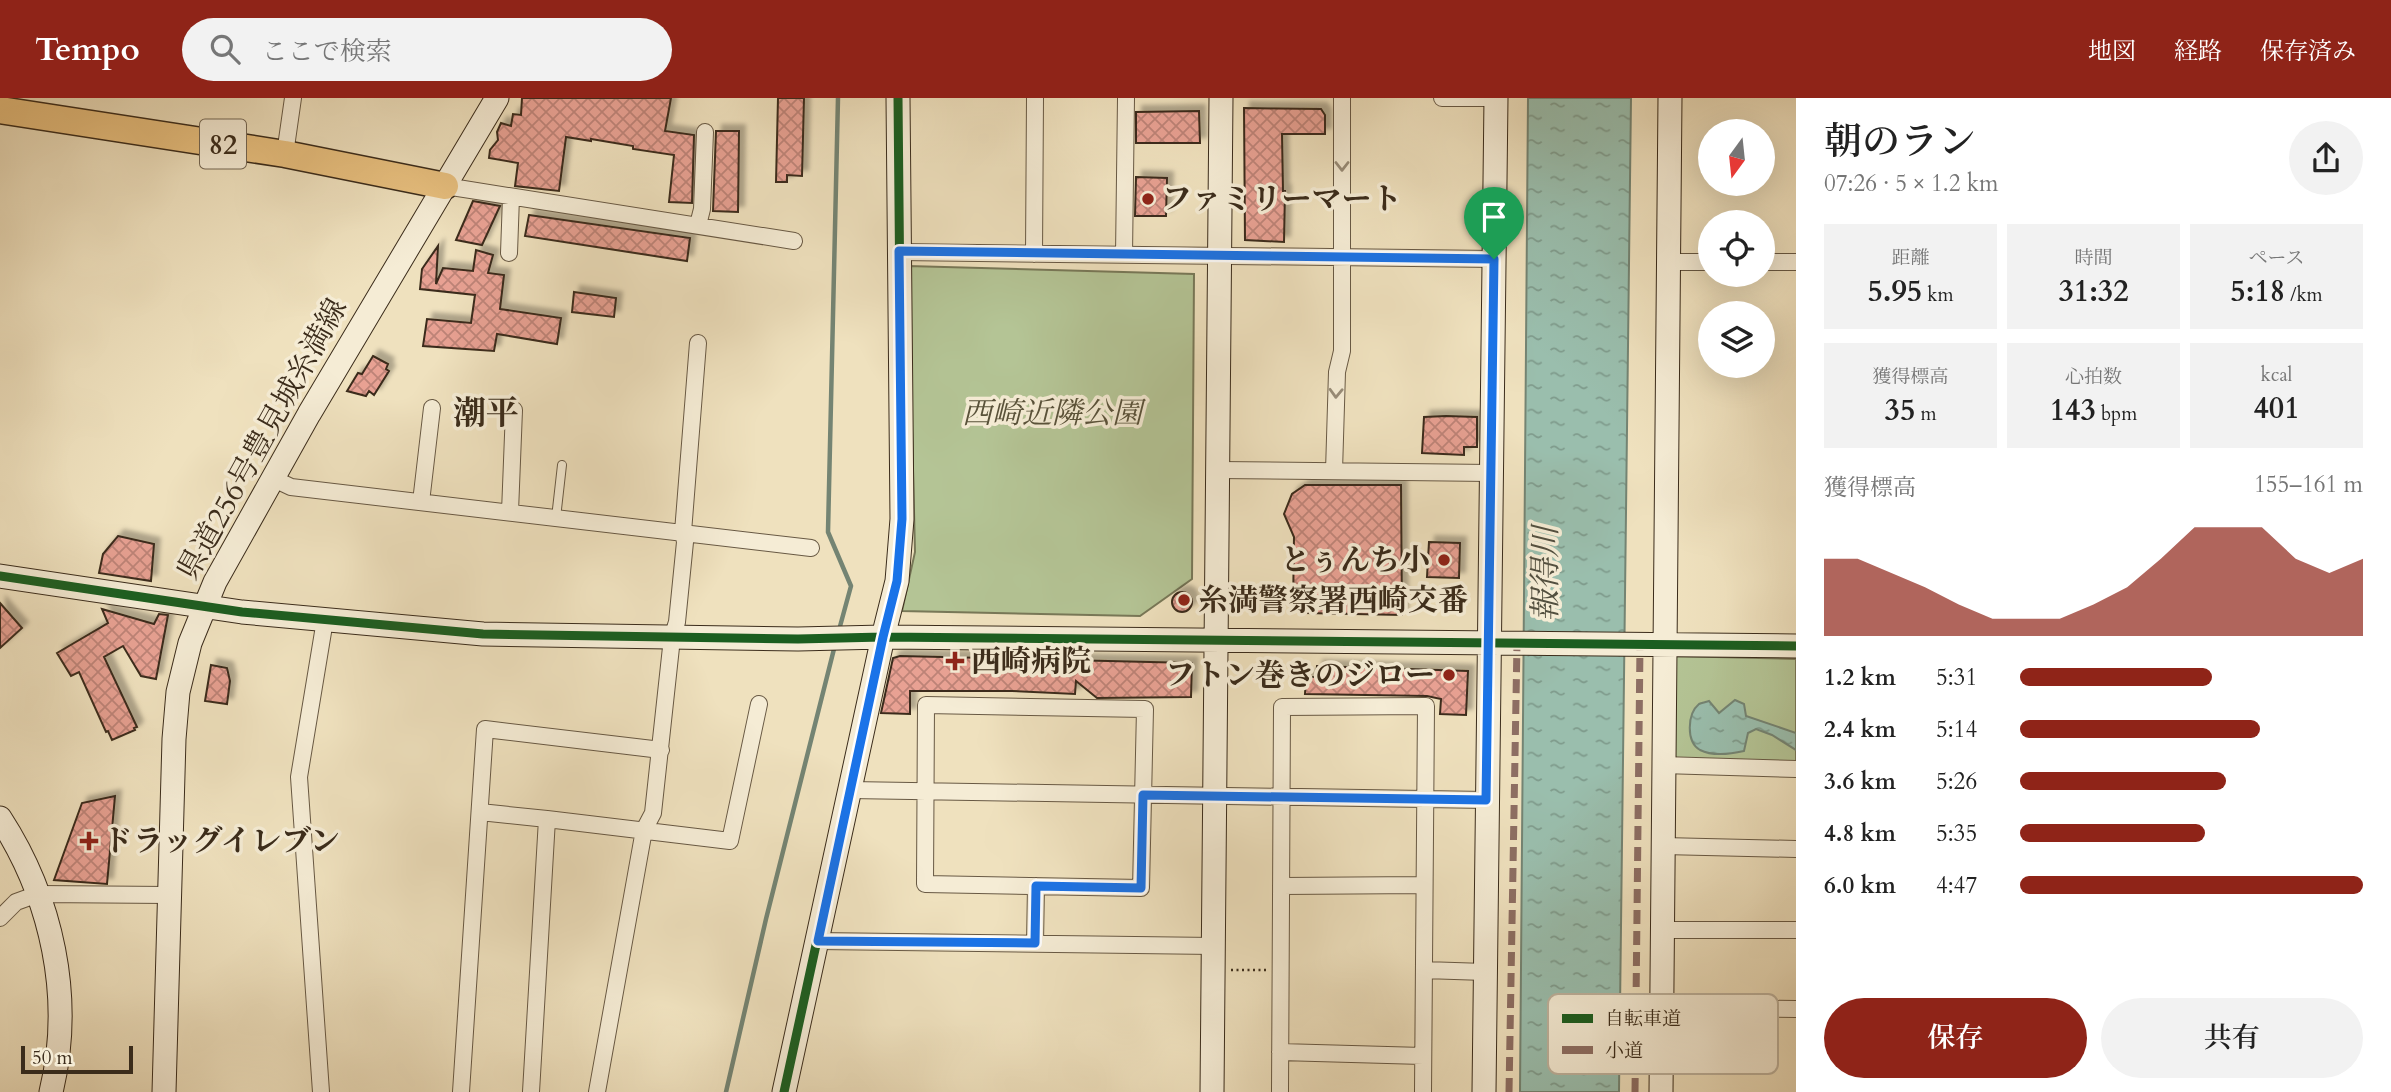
<!DOCTYPE html>
<html lang="ja">
<meta charset="utf-8">
<style>
body{margin:0;font-family:Cardo,"Noto Serif JP",serif;background:#f2f2f2;color:#222;height:100vh;display:flex;flex-direction:column;font-size:26px;white-space:nowrap}
*{box-sizing:border-box;margin:0}
p{font-size:23px;color:#767676}
.icon{flex:none;width:38px;height:38px;fill:none;stroke:currentColor;stroke-width:2;stroke-linecap:round;stroke-linejoin:round}
.map{position:relative;flex:1;overflow:hidden}
.details{display:flex;flex-direction:column;background:#fff;width:595px}
.details>*{flex:none}
.needle{width:46px;rotate:195deg}
.buttons{position:absolute;left:1698px;top:21px;display:grid;gap:14px}
.buttons a{display:grid;place-items:center;width:77px;height:77px;border-radius:50%;background:#fff;box-shadow:0 7px 28px #0002;font-size:35px}
.scale{position:absolute;left:21px;bottom:18px;width:112px;box-sizing:border-box;padding-left:7px;border:4px solid #3b2c1b;border-top:0;font-size:19px;line-height:24px;white-space:nowrap;color:#3b2c1b;-webkit-text-stroke:5px #f5ecd5;paint-order:stroke}
.pin{position:absolute;display:grid;place-items:center;width:60px;height:60px;color:#fff;margin:-72px -30px;border-radius:50% 50% 50% 0;rotate:-45deg;box-shadow:0 0 7px #0007}
.pin .icon{rotate:45deg}
.round{display:grid;place-items:center;flex:none;width:74px;height:74px;border-radius:37px;background:#f2f2f2}
.headline{display:flex;align-items:center;justify-content:space-between;height:119px;padding:0 28px}
h1{font-size:38px;font-weight:600;line-height:52px}
.figures{display:grid;grid-template-columns:repeat(3,1fr);gap:10px;height:119px;padding:7px 28px}
.figures div{display:grid;align-content:center;border-radius:0px;background:#f2f2f2;text-align:center}
.figures b{font-size:30px;font-weight:600}
.figures small{font-size:19px;font-weight:400}
.figures p{font-size:19px}
.chart{height:196px;padding:14px 28px}
.chart p{display:flex;justify-content:space-between}
.chart svg{width:100%;height:126px;margin-top:7px;fill:#8f2418;opacity:.7}
.cta{display:flex;gap:14px;margin-top:auto;padding:14px 28px}
.cta a{flex:1;height:80px;border-radius:42px;background:#8f2418;color:#fff;font-size:28px;font-weight:600;line-height:80px;text-align:center}
.cta a+a{background:#f2f2f2;color:#222}
ul{padding:0 28px;list-style:none;font-size:23px}
li{display:grid;grid-template-columns:112px 84px 1fr;align-items:center;height:52px}
li i{height:18px;border-radius:9px;background:#8f2418}
header{display:flex;align-items:center;gap:42px;box-sizing:border-box;height:98px;padding:0 35px;background:#8f2418;color:#fff}
header strong{font-size:33px}
nav{display:flex;gap:38px;margin-inline-start:auto;font-size:24px}
.search{width:490px;height:63px;background:#f2f2f2;display:flex;align-items:center;gap:18px;box-sizing:border-box;padding:0 24px;border-radius:38px;color:#767676;font-size:26px}
main{display:flex;flex:1;min-height:0}
.map>svg:first-child{display:block}
</style>
<header>
<strong>Tempo</strong>
<div class="search"><svg class="icon" aria-label="search" viewBox="0 0 24 24"><circle cx="10" cy="10" r="6"/><path d="M15 15l6 6"/></svg>ここで検索</div>
<nav><a>地図</a><a>経路</a><a>保存済み</a></nav>
</header>
<main>
<div class="map">
<svg width="1796" height="994" viewBox="0 0 1796 994">
<defs>
<pattern id="water-ripples" width="26" height="14" patternUnits="userSpaceOnUse" patternTransform="scale(1.75)"><rect width="26" height="14" fill="#9abead"/><path d="M2 4q2-2 4 0t4 0M15 11q2-2 4 0t4 0" fill="none" stroke="#7f9b8c"/></pattern>
<pattern id="building-cross-hatch" width="8" height="8" patternUnits="userSpaceOnUse" patternTransform="scale(1.75)"><rect width="8" height="8" fill="#e8a193"/><path d="M0 0l8 8M0 8l8-8" fill="none" stroke="#bd8377"/></pattern>
<filter id="shadow"><feDropShadow dx="6" dy="-6" stdDeviation="2" flood-color="#0004"/></filter>
</defs>
<rect width="100%" height="100%" fill="#efe1be"/>
<filter id="stains"><feTurbulence type="fractalNoise" baseFrequency=".00286" numOctaves="4"/><feColorMatrix values="0 0 0 0 .2 0 0 0 0 .09 0 0 0 0 .02 0 0 0 .5 -.17"/></filter>
<radialGradient id="worn" r=".72"><stop offset=".6" stop-color="#630" stop-opacity="0"/><stop offset="1" stop-color="#630" stop-opacity=".3"/></radialGradient>
<path fill="#b4c495" stroke="#787858" stroke-width="2" d="M 908,168 L 1194,176 L 1192,481 L 1140,518 L 902,513 L 915,454 Z
M 1673,558 L 1796,561 L 1796,665 L 1670,662 Z"/>
<path fill="url(#water-ripples)" stroke="#748473" stroke-width="2" d="M 1528,0 L 1631,0 L 1619,994 L 1520,994 Z
M 1735,602 L 1744,606 L 1746,618 L 1796,635 L 1796,652 L 1772,637 L 1756,631 L 1748,635 L 1744,653 C 1731,656 1712,658 1700,652 C 1686,644 1687,616 1699,606 C 1701,605 1706,604 1709,603 L 1719,615 Z"/>
<g fill="none" stroke-linecap="round" stroke-linejoin="round">
<path stroke="#748473" stroke-width="4.5" d="M 838,0 L 828,434 L 851,488 L 839,532
M 726,994 L 766,821 L 835,547"/>
</g>
<path fill="url(#building-cross-hatch)" stroke="#3b2c1b" stroke-width="2" filter="url(#shadow)" d="M 522,0 L 671,0 L 665,33 L 694,37 L 692,105 L 669,104 L 674,57 L 633,51 L 633,48 L 591,41 L 591,43 L 566,39 L 559,93 L 515,88 L 518,65 L 489,60 L 490,52 L 498,42 L 497,34 L 501,25 L 511,28 L 513,16 L 521,17 Z
M 778,0 L 804,0 L 802,78 L 787,77 L 787,84 L 776,84 Z
M 1244,10 L 1321,11 L 1325,17 L 1325,36 L 1282,36 L 1283,93 L 1285,93 L 1284,144 L 1245,142 Z
M 1199,13 L 1200,45 L 1136,45 L 1136,14 Z
M 716,33 L 739,33 L 738,114 L 713,113 Z
M 1136,79 L 1167,80 L 1166,118 L 1135,118 Z
M 473,103 L 500,108 L 482,147 L 456,142 Z
M 529,117 L 690,140 L 687,163 L 525,138 Z
M 438,148 L 436,186 L 443,170 L 473,173 L 476,152 L 493,157 L 488,175 L 504,177 L 500,211 L 561,220 L 557,246 L 497,236 L 494,253 L 423,248 L 427,221 L 471,225 L 475,197 L 420,191 L 422,171 Z
M 574,194 L 616,200 L 614,219 L 572,214 Z
M 373,258 L 388,266 L 386,271 L 389,273 L 374,297 L 369,293 L 366,298 L 347,293 L 358,275 L 362,276 Z
M 1446,318 L 1477,319 L 1477,349 L 1464,349 L 1464,357 L 1422,355 L 1424,319 Z
M 1305,387 L 1401,387 L 1402,517 L 1304,515 L 1293,511 L 1294,439 L 1284,416 L 1292,396 Z
M 118,438 L 154,446 L 151,483 L 99,475 L 103,456 Z
M 1429,444 L 1460,445 L 1459,480 L 1427,479 Z
M1172 504a10 10 0 1 1 20 0a10 10 0 1 1-20 0Z
M 0,505 L 22,530 L 0,550 Z
M 102,511 L 154,526 L 159,516 L 168,517 L 156,581 L 141,578 L 123,548 L 104,559 L 137,629 L 134,630 L 135,632 L 112,642 L 108,633 L 106,634 L 79,574 L 71,578 L 57,555 L 108,525 Z
M 900,558 L 1192,565 L 1191,599 L 1097,600 L 1076,583 L 1075,596 L 1012,593 L 910,593 L 910,616 L 881,615 L 893,560 Z
M 211,567 L 227,570 L 230,583 L 227,606 L 205,603 Z
M 1317,568 L 1468,573 L 1466,617 L 1440,616 L 1441,601 L 1427,598 L 1305,596 L 1306,579 L 1316,579 Z
M 115,698 L 107,786 L 54,782 L 82,705 Z"/>
<g fill="none" stroke-linecap="round" stroke-linejoin="round">
<g stroke="#685944" stroke-width="10">
<path id="lane" d="M 556,420 L 562,367"/>
</g>
<g stroke="#685944" stroke-width="18">
<path id="street" d="M 1442,0 L 1496,0
M 285,56 L 293,0
M 445,88 L 794,143
M 698,127 L 702,111 L 705,34
M 899,154 L 1494,161
M 509,155 L 511,99
M 1034,156 L 1035,0
M 1124,157 L 1126,0
M 1669,164 L 1710,164
M 1762,164 L 1796,164
M 1218,372 L 1491,375
M 1334,373 L 1337,274 L 1342,253 L 1342,0
M 272,380 L 291,389 L 811,450
M 421,404 L 432,310
M 510,414 L 514,312
M 926,607 L 1145,611 L 1141,790 L 925,786 Z
M 1662,667 L 1796,671
M 850,692 L 1486,702
M 480,714 L 547,721
M 1663,748 L 1796,751
M 1281,788 L 1424,787
M 0,820 L 16,804 L 38,796 L 169,797
M 1663,832 L 1796,832
M 818,843 L 1214,848
M 1035,845 L 1036,788
M 1424,872 L 1485,874
M 1662,910 L 1796,911
M 1280,954 L 1423,958
M 321,994 L 299,679 L 325,522
M 461,994 L 485,631 L 661,652
M 531,994 L 547,721 L 730,743 L 759,606
M 597,994 L 644,732 L 653,715 L 672,540 L 677,524 L 685,444 L 683,434 L 698,245
M 1280,994 L 1282,609 L 1426,608 L 1423,994"/>
</g>
<g stroke="#3b2c1b" stroke-width="25">
<path id="secondary" d="M 0,478 L 242,514 L 483,536 L 798,541 L 883,539 L 1796,548
M 0,720 C 52,800 74,900 51,994
M 164,994 L 174,641 L 178,594 L 190,545 L 215,484 L 309,316 L 497,0
M 784,994 L 883,539 L 897,483 L 902,421 L 898,0
M 1212,994 L 1221,0
M 1484,994 L 1496,0
M 1661,994 L 1670,0"/>
</g>
<g stroke="#3b2c1b" stroke-width="29">
<path id="primary" d="M 0,12 L 285,56 L 445,88"/>
</g>
<path stroke="#3b2c1b" stroke-width="2.5" stroke-dasharray="2 3.5" stroke-linecap="butt" d="M 1231,872 L 1266,872"/>
<use href="#lane" stroke="#f5ecd5" stroke-width="8"/>
<use href="#street" stroke="#f5ecd5" stroke-width="16"/>
<use href="#secondary" stroke="#f5ecd5" stroke-width="23"/>
<use href="#primary" stroke="#e8c07f" stroke-width="26"/>
<path stroke="#8d6e63" stroke-width="7" stroke-dasharray="14 7" stroke-linecap="butt" d="M 1509,994 L 1517,545
M 1635,994 L 1640,547"/>
<g stroke="#f5ecd5" stroke-width="13">
<path id="cycleway" d="M 0,478 L 242,514 L 483,536 L 798,541 L 883,539 L 1796,548
M 784,994 L 883,539 L 897,483 L 902,421 L 898,0"/>
</g>
<use href="#cycleway" stroke="#1b5e20" stroke-width="9"/>
</g>
<defs><path id="oneway-chevron" d="M-2-3.5L2.5 0L-2 3.5" fill="none" stroke-width="1.6" stroke-linecap="round" stroke-linejoin="round" transform="scale(1.75)"/></defs>
<g stroke="#988c78">
<use href="#oneway-chevron" transform="translate(1342 68) rotate(90)"/>
<use href="#oneway-chevron" transform="translate(1336 295) rotate(92)"/>
</g>
<g fill="none" stroke-linecap="round" stroke-linejoin="round">
<g stroke="#fff" stroke-width="14">
<path id="route" d="M 899,153 L 1494,161 L 1486,702 L 1143,697 L 1141,790 L 1036,788 L 1035,845 L 818,843 L 883,539 L 897,483 L 902,421 Z"/>
</g>
<use href="#route" stroke="#1a73e8" stroke-width="9"/>
</g>
<g fill="#8f2418" stroke="#f5ecd5" stroke-width="2.5">
<circle cx="1148" cy="101" r="7"/>
<circle cx="1444" cy="462" r="7"/>
<circle cx="1184" cy="502" r="7"/>
<path d="M951.5 552.5h7v7h7v7h-7v7h-7v-7h-7v-7h7z"/>
<circle cx="1449" cy="577" r="7"/>
<path d="M85.5 732.5h7v7h7v7h-7v7h-7v-7h-7v-7h7z"/>
</g>
<g text-anchor="middle" stroke-width="7" stroke-linejoin="round" paint-order="stroke">
<rect fill="#f5ecd5" stroke="#736653" stroke-width="2" x="200" y="21.5" width="46" height="49" rx="5"/>
<g font-size="28" font-weight="bold" fill="#3b2c1b">
<text x="223" y="56">82</text>
</g>
<g font-size="30" font-weight="bold" fill="#3b2c1b" stroke="#f5ecd5" text-anchor="start">
<text x="1162" y="111">ファミリーマート</text>
<text x="1430" y="472" text-anchor="end">とぅんち小</text>
<text x="1198" y="512">糸満警察署西崎交番</text>
<text x="971" y="573">西崎病院</text>
<text x="1435" y="587" text-anchor="end">フトン巻きのジロー</text>
<text x="103" y="753">ドラッグイレブン</text>
</g>
<g font-size="30" font-style="italic" fill="#59523a" stroke="#f5ecd5">
<text x="1052" y="325">西崎近隣公園</text>
</g>
<g font-size="30" fill="#3b2c1b" stroke="#f5ecd5">
<text transform="translate(262 341) rotate(-61)" y="10">県道256号豊見城糸満線</text>
</g>
<g font-size="32" font-style="italic" fill="#535040" stroke="#f5ecd5">
<text transform="translate(1545 476) rotate(-90)" y="11">報得川</text>
</g>
<g font-size="33" font-weight="bold" fill="#3b2c1b" stroke="#f5ecd5">
<text x="486" y="326">潮平</text>
</g>
</g>
<rect x="1548" y="896" width="230" height="80" rx="10" fill="#f5ecd5" stroke="#bdb29d" stroke-width="2"/>
<rect x="1562" y="916" width="31" height="9" fill="#1b5e20"/>
<rect x="1562" y="948" width="31" height="8" fill="#8d6e63"/>
<g font-size="19" fill="#3b2c1b">
<text x="1605" y="927">自転車道</text>
<text x="1605" y="959">小道</text>
</g>
<rect width="100%" height="100%" filter="url(#stains)"/>
<rect width="100%" height="100%" fill="url(#worn)"/>
</svg>
<div class="buttons">
<a><svg class="needle" viewBox="-14 -14 28 28"><path d="M0-13l5 13h-10z" fill="#e53935"/><path d="M0 13l5-13h-10z" fill="#767676"/></svg></a>
<a><svg class="icon" aria-label="locate" viewBox="0 0 24 24"><circle cx="12" cy="12" r="6"/><path d="M12 2v4M12 18v4M2 12h4M18 12h4"/></svg></a>
<a><svg class="icon" aria-label="layers" viewBox="0 0 24 24"><path d="M12 4l9 5-9 5-9-5zM3 14l9 5 9-5"/></svg></a>
</div>
<div class="scale">50 m</div>
<div class="pin" style="left:1494px;top:161px;background:#1e9e55"><svg class="icon" aria-label="arrive" viewBox="0 0 24 24"><path d="M6 21V4h12l-3 4 3 4H6"/></svg></div>
</div>
<section class="details">
<div class="headline"><div><h1>朝のラン</h1><p>07:26 · 5 × 1.2 km</p></div><a class="round"><svg class="icon" aria-label="share" viewBox="0 0 24 24"><path d="M12 15V3M7 8l5-5 5 5M5 13v7h14v-7"/></svg></a></div>
<div class="figures">
<div><p>距離</p><b>5.95<small> km</small></b></div>
<div><p>時間</p><b>31:32</b></div>
<div><p>ペース</p><b>5:18<small> /km</small></b></div>
</div>
<div class="figures">
<div><p>獲得標高</p><b>35<small> m</small></b></div>
<div><p>心拍数</p><b>143<small> bpm</small></b></div>
<div><p>kcal</p><b>401</b></div>
</div>
<div class="chart"><p><span>獲得標高</span>155–161 m</p>
<svg viewBox="0 0 160 44" preserveAspectRatio="none"><path d="M0 44V17L10 17L20 22L30 27L40 33L50 38L60 38L70 38L80 33L90 27L100 17L110 6L120 6L130 6L140 17L150 22L160 17V44z"/></svg>
</div>
<ul>
<li><b>1.2 km</b>5:31<i style="width:56%"></i></li>
<li><b>2.4 km</b>5:14<i style="width:70%"></i></li>
<li><b>3.6 km</b>5:26<i style="width:60%"></i></li>
<li><b>4.8 km</b>5:35<i style="width:54%"></i></li>
<li><b>6.0 km</b>4:47<i style="width:100%"></i></li>
</ul>
<div class="cta"><a>保存</a><a>共有</a></div>
</section>
</main>
